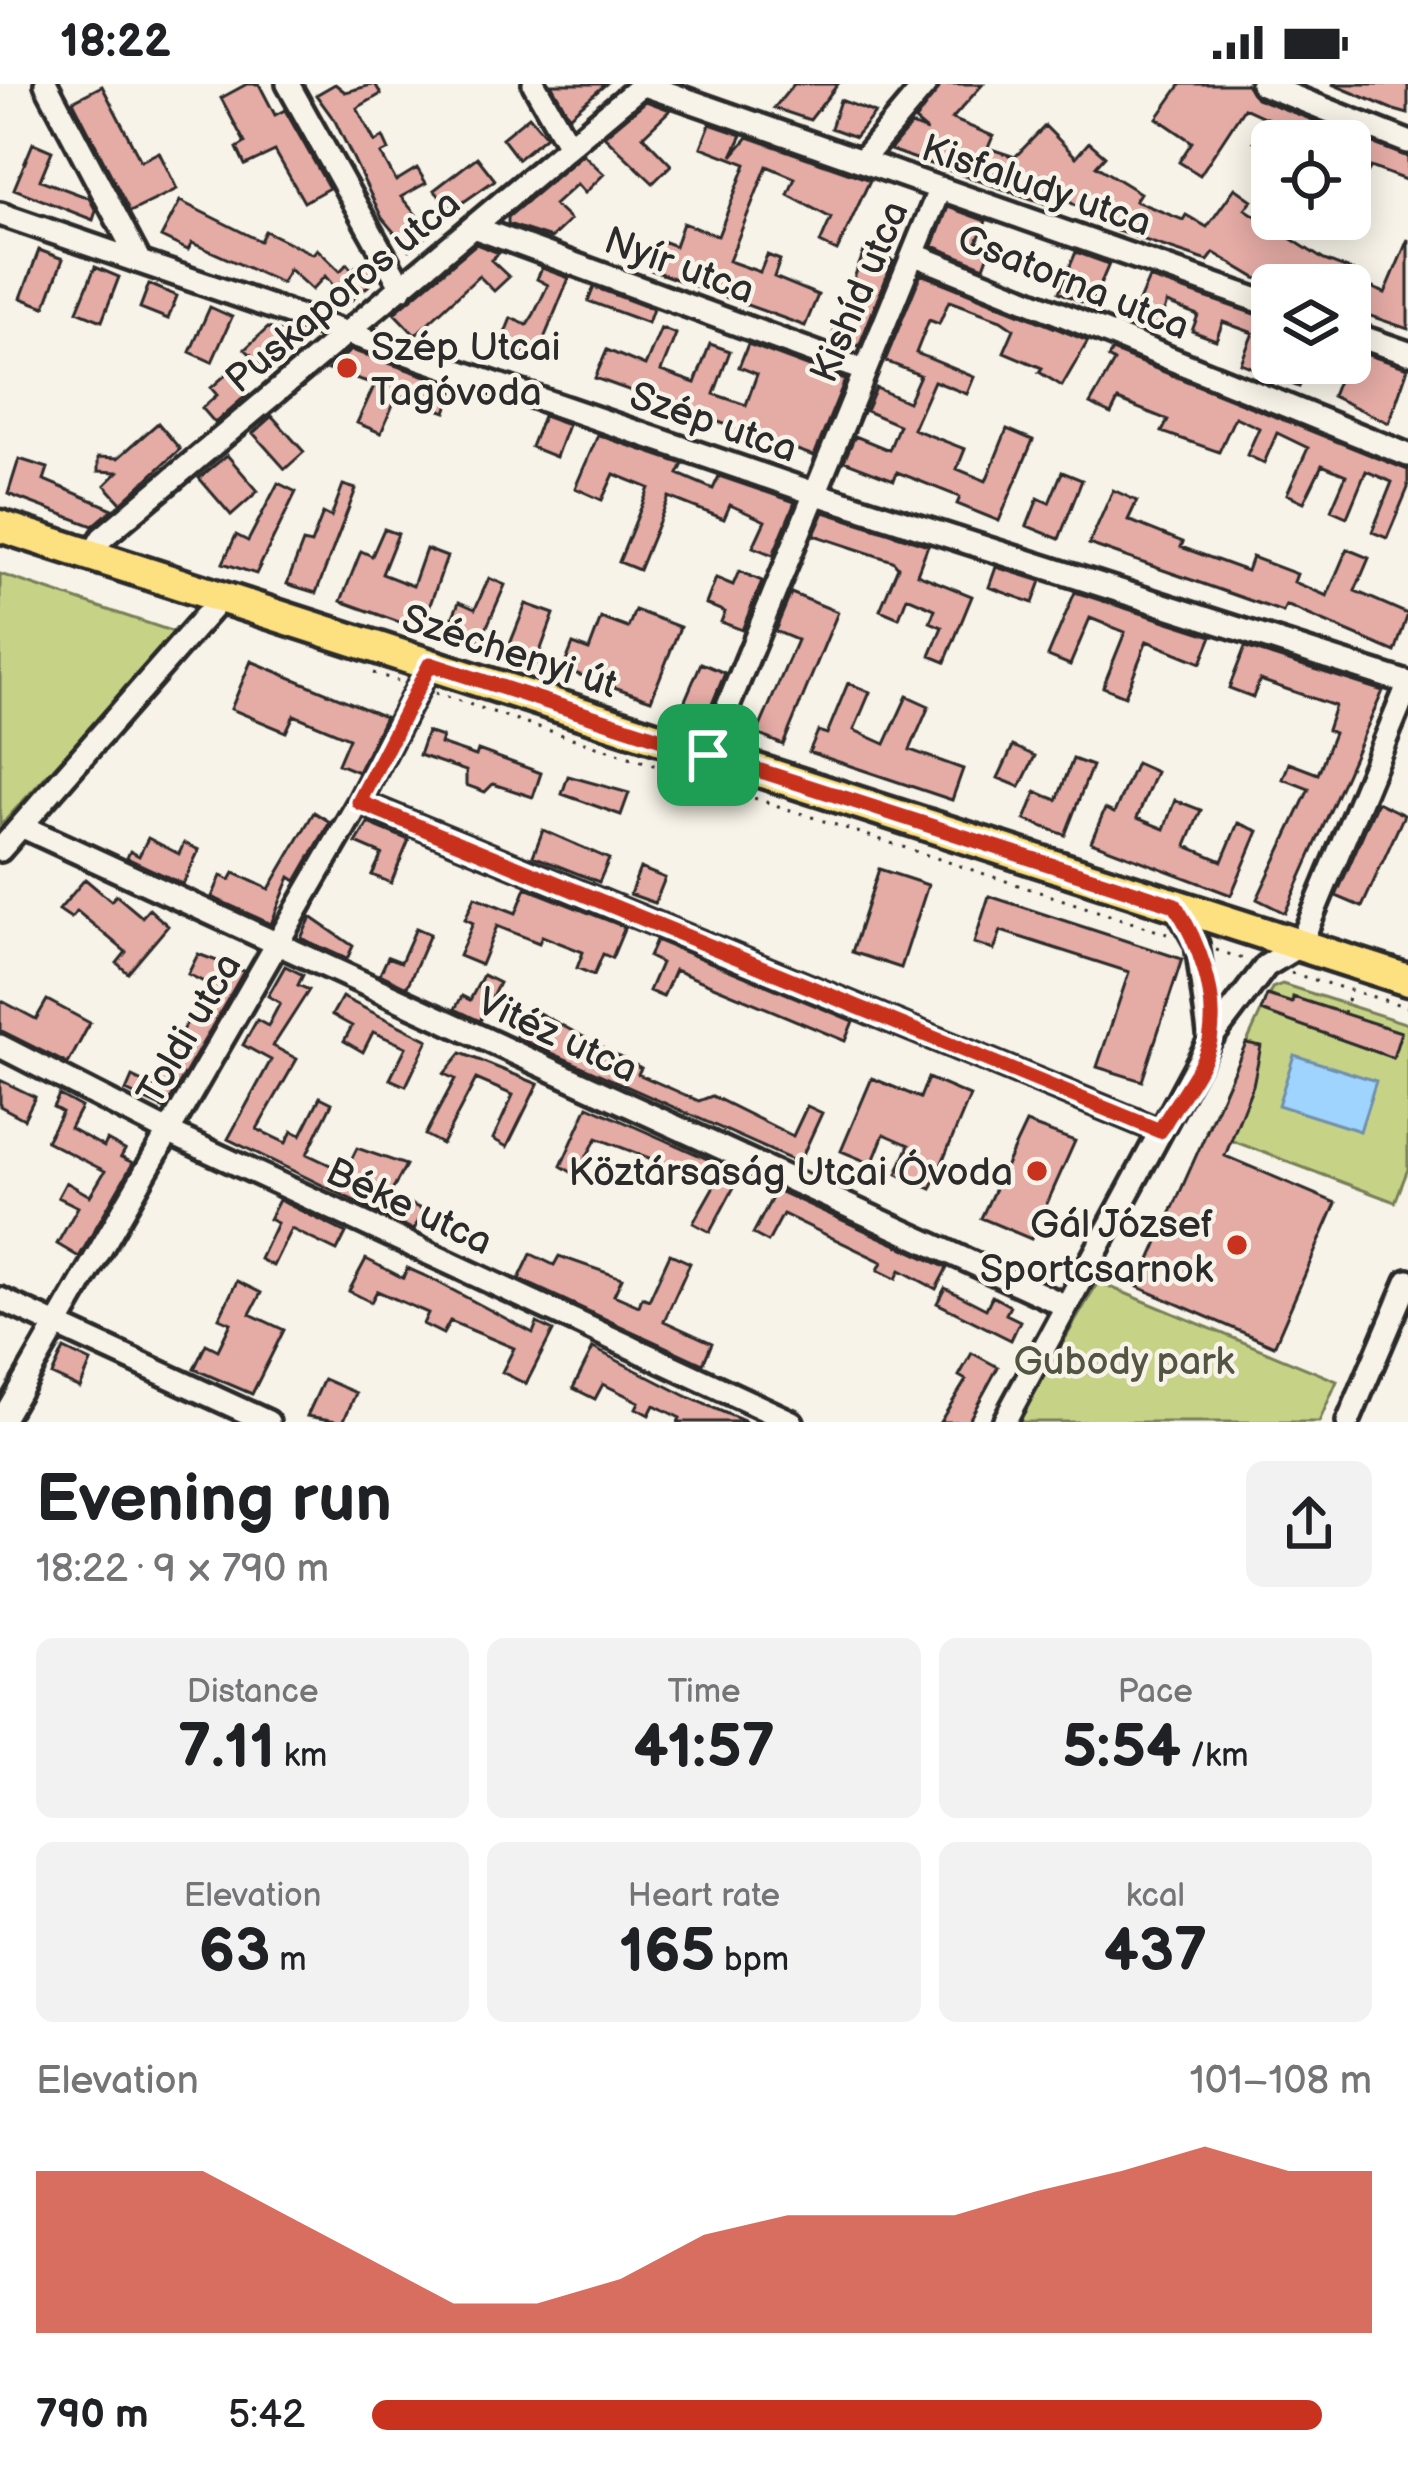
<!DOCTYPE html>
<meta charset="utf-8">
<style>
body{margin:0;font-family:"Balsamiq Sans",sans-serif;background:#f2f2f2;color:#202124;height:100vh;display:flex;flex-direction:column;font-size:45px;white-space:nowrap}
*{box-sizing:border-box;margin:0}
p{font-size:39px;color:#757577}
.icon{flex:none;width:66px;height:66px;fill:none;stroke:currentColor;stroke-width:2;stroke-linecap:round;stroke-linejoin:round}
.map{position:relative;height:1338px;overflow:hidden}
.panel{display:flex;flex-direction:column;background:#fff;flex:1}
.panel>*{flex:none}
.buttons{position:absolute;left:1251px;top:36px;display:grid;gap:24px}
.buttons a{display:grid;place-items:center;width:120px;height:120px;border-radius:18px;background:#fff;box-shadow:0 6px 30px #0003;font-size:60px}
.pin{position:absolute;display:grid;place-items:center;width:102px;height:102px;color:#fff;margin:-51px;border-radius:24px;box-shadow:0 6px 18px #0006}
.round{display:grid;place-items:center;flex:none;width:126px;height:126px;border-radius:18px;background:#f2f2f2}
.overview{display:flex;align-items:center;justify-content:space-between;height:204px;padding:0 36px}
h1{font-size:66px;font-weight:600;line-height:90px}
.figures{display:grid;grid-template-columns:repeat(3,1fr);gap:18px;height:204px;padding:12px 36px}
.figures div{display:grid;align-content:center;border-radius:18px;background:#f2f2f2;text-align:center}
.figures b{font-size:60px;font-weight:600}
.figures small{font-size:33px;font-weight:400}
.figures p{font-size:33px}
.chart{height:336px;padding:24px 36px}
.chart p{display:flex;justify-content:space-between}
.chart svg{width:100%;height:216px;margin-top:12px;fill:#c8321e;opacity:.7}
ul{padding:0 36px;list-style:none;font-size:39px}
li{display:grid;grid-template-columns:192px 144px 1fr;align-items:center;height:90px}
li i{height:30px;border-radius:15px;background:#c8321e}
.status{display:flex;justify-content:space-between;align-items:center;height:84px;padding:0 60px;background:#fff;direction:ltr}
.status svg{height:33px;fill:currentColor}
.map>svg:first-child{display:block}
</style>
<div class="status"><b>18:22</b><svg viewBox="0 0 49 12"><path d="M0 12V9h3v3zM5 12V6h3v6zM10 12V3h3v9zM15 12V0h3v12zM26 1h20v11H26zM47 4h2v5h-2z"/></svg></div>
<div class="map">
<svg width="1408" height="1338" viewBox="0 0 1408 1338">
<rect width="100%" height="100%" fill="#f7f3e8"/>
<filter id="ink" filterUnits="userSpaceOnUse"><feTurbulence type="fractalNoise" baseFrequency=".00833" numOctaves="2"/><feDisplacementMap in="SourceGraphic" scale="24" xChannelSelector="R" yChannelSelector="G"/><feConvolveMatrix kernelMatrix="1 2 1 2 8 2 1 2 1" color-interpolation-filters="sRGB"/></filter>
<g filter="url(#ink)">
<path fill="#c6d387" stroke="#787f59" stroke-width="3" d="M 0,490 L 177,549 L 0,742 Z
M 1282,900 L 1408,940 L 1408,1085 L 1395,1118 L 1206,1047 L 1272,904 Z
M 1098,1198 L 1337,1297 L 1319,1338 L 1017,1338 Z"/>
<path fill="#9fd4fe" stroke="#7190aa" stroke-width="3" d="M 1294,971 L 1376,997 L 1360,1047 L 1278,1021 Z"/>
<path fill="#e5aba5" stroke="#2b2b2b" stroke-width="3" d="M 247,0 L 259,0 L 275,31 L 285,26 L 329,104 L 304,118 L 275,67 L 245,81 L 237,64 L 245,59 L 221,14 Z
M 335,0 L 345,8 L 375,0 L 381,10 L 357,24 L 375,58 L 383,53 L 389,66 L 381,70 L 396,97 L 417,84 L 426,99 L 401,113 L 431,148 L 409,166 L 382,134 L 335,37 L 316,11 Z
M 551,0 L 606,0 L 569,32 Z
M 794,0 L 838,0 L 810,36 L 774,24 Z
M 941,0 L 983,0 L 952,35 L 993,52 L 988,64 L 1015,73 L 1045,42 L 1076,73 L 1089,58 L 1105,72 L 1096,82 L 1140,109 L 1135,117 L 1183,136 L 1186,131 L 1207,143 L 1235,104 L 1252,116 L 1245,125 L 1324,176 L 1361,190 L 1358,198 L 1385,209 L 1408,155 L 1408,245 L 1350,225 L 1350,201 L 1280,201 L 1256,194 L 1214,169 L 1208,177 L 1117,147 L 1068,117 L 1061,125 L 890,66 L 911,41 L 927,47 L 915,37 Z
M 1181,0 L 1246,0 L 1256,14 L 1408,73 L 1408,97 L 1371,83 L 1350,115 L 1350,57 L 1272,57 L 1272,65 L 1254,57 L 1268,35 L 1244,24 L 1200,91 L 1179,78 L 1192,58 L 1157,34 Z
M 1332,0 L 1408,0 L 1408,30 L 1394,26 Z
M 102,2 L 141,77 L 159,68 L 177,105 L 130,128 L 73,17 Z
M 840,16 L 875,29 L 855,53 L 831,44 Z
M 646,17 L 670,26 L 643,52 L 671,81 L 653,99 L 604,52 Z
M 529,32 L 546,52 L 518,75 L 502,54 Z
M 710,40 L 742,51 L 732,72 L 748,53 L 870,96 L 837,167 L 820,159 L 831,134 L 788,111 L 795,94 L 767,82 L 729,177 L 760,188 L 767,171 L 780,176 L 774,193 L 818,211 L 805,242 L 651,186 L 662,157 L 675,162 L 683,139 L 718,152 L 746,80 L 701,63 Z
M 33,59 L 52,67 L 40,96 L 89,114 L 96,127 L 93,136 L 14,105 Z
M 583,70 L 604,90 L 585,109 L 577,100 L 554,121 L 570,136 L 551,154 L 508,140 L 508,133 Z
M 477,73 L 495,96 L 452,126 L 434,106 Z
M 180,117 L 260,157 L 265,147 L 313,170 L 317,165 L 340,187 L 347,180 L 352,186 L 367,173 L 379,193 L 348,219 L 325,192 L 312,206 L 289,185 L 282,199 L 192,159 L 188,166 L 161,153 Z
M 948,123 L 986,137 L 977,158 L 991,164 L 984,183 L 933,162 Z
M 476,160 L 499,169 L 491,176 L 509,193 L 494,207 L 479,192 L 415,251 L 394,229 Z
M 865,165 L 893,177 L 859,262 L 832,252 Z
M 39,166 L 63,175 L 45,223 L 21,214 Z
M 1076,168 L 1109,180 L 1091,222 L 1059,208 Z
M 95,183 L 119,193 L 102,237 L 77,227 Z
M 542,184 L 569,194 L 536,274 L 501,259 L 511,234 L 527,241 L 534,230 L 548,201 L 537,195 Z
M 921,190 L 1088,257 L 1062,302 L 1039,288 L 1042,284 L 1004,268 L 1014,245 L 1001,236 L 949,217 L 939,240 L 929,236 L 916,269 L 974,293 L 967,310 L 934,297 L 913,345 L 965,365 L 957,385 L 986,397 L 1007,345 L 1033,356 L 999,437 L 957,420 L 960,413 L 897,388 L 894,396 L 844,377 L 855,352 L 889,366 L 899,341 L 866,327 L 876,304 L 908,318 L 920,291 L 885,277 Z
M 1149,194 L 1272,236 L 1260,279 L 1310,279 L 1299,303 L 1241,279 L 1253,249 L 1223,238 L 1216,256 L 1192,247 L 1198,231 L 1167,219 L 1156,247 L 1131,236 Z
M 149,200 L 177,212 L 168,235 L 140,224 Z
M 594,203 L 653,225 L 648,239 L 588,217 Z
M 210,223 L 232,233 L 212,278 L 190,268 Z
M 268,244 L 307,257 L 267,286 L 245,265 Z
M 661,244 L 676,250 L 661,287 L 695,299 L 710,260 L 730,267 L 714,310 L 746,321 L 757,290 L 739,283 L 748,260 L 845,296 L 814,372 L 595,294 L 607,266 L 645,282 Z
M 1350,265 L 1408,284 L 1389,339 L 1332,312 L 1345,279 L 1350,279 Z
M 351,266 L 455,302 L 446,328 L 397,311 L 381,349 L 357,339 L 375,300 L 328,286 Z
M 1112,267 L 1408,386 L 1408,404 L 1387,454 L 1372,448 L 1392,398 L 1366,387 L 1347,433 L 1331,426 L 1346,391 L 1322,381 L 1304,418 L 1287,410 L 1308,364 L 1277,349 L 1264,379 L 1247,371 L 1259,344 L 1235,333 L 1219,368 L 1162,348 L 1168,336 L 1118,316 L 1111,330 L 1090,320 L 1114,278 L 1108,274 Z
M 229,288 L 248,310 L 215,339 L 202,324 L 217,311 L 211,304 Z
M 272,332 L 304,368 L 285,385 L 253,349 Z
M 543,332 L 568,341 L 556,373 L 531,363 Z
M 158,339 L 180,365 L 121,419 L 105,401 L 118,388 L 98,387 L 98,373 L 118,374 Z
M 598,351 L 683,380 L 678,390 L 713,405 L 719,392 L 795,418 L 773,471 L 753,463 L 765,437 L 730,421 L 724,435 L 669,413 L 639,486 L 619,478 L 649,404 L 614,390 L 602,416 L 575,404 Z
M 227,371 L 258,407 L 231,431 L 199,394 Z
M 19,375 L 48,384 L 44,396 L 113,425 L 93,442 L 8,410 Z
M 1062,388 L 1082,396 L 1059,455 L 1027,442 L 1038,414 L 1049,419 Z
M 278,399 L 296,408 L 256,490 L 223,479 L 236,451 L 248,457 Z
M 343,401 L 356,405 L 316,509 L 287,500 L 303,458 L 311,460 L 323,429 L 331,433 Z
M 1113,406 L 1137,417 L 1128,436 L 1183,458 L 1181,463 L 1247,487 L 1252,473 L 1297,490 L 1294,498 L 1327,512 L 1347,465 L 1369,474 L 1355,507 L 1408,530 L 1395,568 L 1286,521 L 1283,528 L 1089,460 Z
M 824,428 L 928,461 L 917,490 L 972,512 L 945,578 L 930,572 L 942,543 L 930,538 L 935,525 L 907,513 L 899,534 L 880,526 L 898,483 L 893,477 L 814,451 Z
M 384,445 L 398,450 L 382,490 L 413,502 L 426,465 L 447,473 L 421,546 L 341,517 L 361,467 L 372,472 Z
M 996,483 L 1041,497 L 1033,519 L 989,503 Z
M 739,487 L 762,497 L 742,546 L 721,538 L 725,528 L 706,520 L 716,494 L 733,501 Z
M 489,494 L 505,501 L 478,563 L 446,549 L 459,518 L 475,525 Z
M 1075,508 L 1212,552 L 1201,579 L 1147,557 L 1125,612 L 1103,603 L 1125,548 L 1090,534 L 1070,581 L 1048,572 Z
M 791,509 L 838,528 L 783,661 L 757,650 L 797,556 L 775,547 Z
M 526,520 L 554,530 L 535,581 L 506,570 Z
M 635,526 L 680,543 L 651,616 L 563,585 L 573,560 L 589,566 L 601,534 L 628,544 Z
M 1245,563 L 1383,607 L 1285,829 L 1257,815 L 1309,705 L 1283,695 L 1289,679 L 1318,690 L 1334,649 L 1327,646 L 1335,622 L 1260,596 L 1253,613 L 1229,604 Z
M 251,577 L 385,633 L 358,688 L 338,680 L 349,654 L 294,631 L 286,648 L 231,625 Z
M 701,579 L 725,589 L 704,639 L 680,628 Z
M 848,599 L 870,608 L 854,646 L 885,660 L 907,612 L 929,622 L 910,666 L 963,685 L 952,716 L 809,668 L 818,647 L 827,650 Z
M 427,648 L 442,653 L 440,660 L 476,672 L 478,666 L 541,689 L 533,713 L 493,700 L 485,708 L 466,701 L 466,687 L 419,671 Z
M 1013,662 L 1035,672 L 1020,703 L 998,694 Z
M 1073,675 L 1092,682 L 1065,751 L 1025,736 L 1036,708 L 1057,716 Z
M 1136,679 L 1156,688 L 1137,734 L 1164,745 L 1175,716 L 1201,726 L 1186,762 L 1222,777 L 1238,739 L 1258,747 L 1231,811 L 1091,758 L 1105,725 L 1114,729 Z
M 568,692 L 629,709 L 621,731 L 562,710 Z
M 1377,718 L 1404,731 L 1362,823 L 1336,812 Z
M 314,728 L 330,738 L 296,797 L 290,793 L 271,840 L 212,813 L 221,792 L 230,796 L 234,789 L 269,805 Z
M 368,739 L 409,756 L 391,799 L 372,791 L 382,770 L 356,759 Z
M 543,746 L 609,775 L 599,798 L 533,772 Z
M 148,754 L 179,770 L 184,759 L 199,766 L 183,800 L 127,774 L 130,767 L 139,772 Z
M 640,784 L 665,794 L 655,819 L 630,810 Z
M 879,785 L 928,801 L 901,884 L 852,868 Z
M 85,795 L 111,817 L 116,811 L 142,833 L 149,825 L 168,842 L 128,889 L 117,879 L 126,868 L 77,827 L 71,834 L 59,826 Z
M 526,804 L 625,843 L 612,874 L 603,870 L 594,891 L 577,884 L 583,868 L 542,852 L 539,859 L 497,842 L 481,881 L 459,872 L 473,839 L 465,835 L 475,813 L 516,829 Z
M 989,812 L 1182,875 L 1142,997 L 1097,983 L 1129,888 L 1001,847 L 994,866 L 974,859 Z
M 311,833 L 353,862 L 347,875 L 301,854 Z
M 416,844 L 430,850 L 407,903 L 380,890 L 388,873 L 401,878 Z
M 656,856 L 853,937 L 845,957 L 675,886 L 663,913 L 649,907 L 661,879 L 649,873 Z
M 198,870 L 244,887 L 165,1025 L 126,1007 L 132,993 L 153,1003 L 172,961 L 212,902 L 188,890 Z
M 285,882 L 303,891 L 298,901 L 309,906 L 273,962 L 297,975 L 257,1045 L 286,1059 L 292,1047 L 301,1051 L 320,1013 L 332,1019 L 307,1070 L 345,1088 L 357,1064 L 406,1081 L 390,1110 L 423,1126 L 414,1146 L 228,1055 L 271,976 L 243,961 L 257,936 L 268,942 L 280,919 L 268,912 Z
M 483,891 L 499,899 L 480,937 L 455,925 L 462,912 L 470,916 Z
M 1267,911 L 1292,919 L 1293,913 L 1401,948 L 1393,974 L 1261,927 Z
M 342,913 L 428,956 L 406,1002 L 390,995 L 406,963 L 373,948 L 363,968 L 344,957 L 352,942 L 332,931 Z
M 0,916 L 36,935 L 47,916 L 90,939 L 68,980 L 0,946 Z
M 539,929 L 641,984 L 638,990 L 699,1017 L 712,1012 L 793,1052 L 807,1022 L 822,1029 L 799,1079 L 516,953 L 521,941 L 532,945 Z
M 1246,959 L 1261,962 L 1253,1001 L 1225,1072 L 1336,1119 L 1274,1262 L 1138,1203 Z
M 461,969 L 538,1000 L 507,1063 L 493,1055 L 513,1011 L 476,995 L 442,1060 L 425,1051 L 455,995 L 444,990 Z
M 872,994 L 920,1014 L 928,994 L 970,1012 L 931,1105 L 897,1090 L 909,1061 L 884,1050 L 872,1080 L 841,1067 Z
M 0,996 L 35,1013 L 24,1035 L 0,1022 Z
M 59,1011 L 81,1023 L 70,1044 L 104,1063 L 107,1056 L 125,1066 L 121,1073 L 133,1079 L 79,1173 L 57,1160 L 78,1123 L 58,1113 L 66,1098 L 90,1112 L 105,1087 L 46,1057 L 62,1028 L 53,1023 Z
M 588,1022 L 741,1090 L 710,1148 L 693,1139 L 714,1102 L 683,1087 L 597,1054 L 576,1091 L 561,1082 Z
M 1026,1039 L 1075,1057 L 1031,1155 L 981,1134 Z
M 776,1106 L 947,1184 L 936,1205 L 900,1186 L 896,1195 L 878,1186 L 882,1178 L 783,1130 L 768,1158 L 753,1150 Z
M 279,1116 L 346,1149 L 337,1167 L 291,1145 L 273,1182 L 260,1175 L 277,1139 L 269,1135 Z
M 531,1170 L 554,1181 L 559,1172 L 622,1194 L 614,1211 L 639,1222 L 642,1213 L 649,1216 L 670,1170 L 690,1179 L 664,1237 L 712,1259 L 703,1280 L 519,1195 Z
M 366,1175 L 403,1194 L 407,1184 L 430,1194 L 533,1249 L 537,1239 L 553,1247 L 526,1300 L 502,1288 L 514,1264 L 450,1237 L 443,1250 L 423,1240 L 428,1229 L 377,1207 L 371,1218 L 349,1207 Z
M 237,1197 L 261,1209 L 250,1230 L 284,1246 L 252,1310 L 194,1285 L 206,1260 L 218,1266 L 231,1239 L 219,1234 Z
M 945,1204 L 986,1225 L 992,1212 L 1010,1222 L 1006,1230 L 1020,1237 L 1011,1256 L 937,1219 Z
M 593,1264 L 690,1314 L 746,1338 L 678,1338 L 680,1334 L 654,1321 L 649,1331 L 636,1324 L 639,1318 L 603,1300 L 595,1315 L 573,1304 Z
M 64,1265 L 91,1278 L 80,1304 L 52,1291 Z
M 972,1269 L 998,1283 L 968,1338 L 940,1338 L 966,1296 L 959,1292 Z
M 324,1295 L 356,1309 L 343,1338 L 307,1332 Z"/>
<g fill="none" stroke-linecap="round" stroke-linejoin="round">
<g stroke="#2b2b2b" stroke-width="30">
<path id="street" d="M 46,0 L 139,176
M 288,0 L 402,204
M 534,0 L 568,60
M 642,0 L 1272,221
M 1262,0 L 1408,58
M 861,77 L 926,0
M 0,130 L 814,409 L 1408,599
M 473,143 L 863,286
M 913,170 L 1408,371
M 1350,249 L 1408,269
M 92,471 L 102,454 L 643,0
M 708,671 L 940,104
M 359,718 L 1160,1047
M 21,742 L 1066,1222
M 0,766 L 222,513
M 1175,821 L 1197,860 L 1210,956
M 0,962 L 170,1049 L 792,1338
M 0,1215 L 268,1338
M 1,1338 L 359,718 L 430,581
M 1004,1338 L 1210,956 L 1266,882 L 1300,861 L 1408,601
M 1348,1338 L 1408,1197"/>
</g>
<g stroke="#2b2b2b" stroke-width="39">
<path id="primary" d="M 0,442 L 1408,896"/>
</g>
<path stroke="#2b2b2b" stroke-width="3" stroke-dasharray="3 9" stroke-linecap="butt" d="M 373,589 L 398,597
M 435,609 L 1167,850
M 1216,866 L 1247,876
M 1291,889 L 1408,923
M 1344,929 L 1348,913"/>
<use href="#street" stroke="#f7f3e8" stroke-width="21"/>
<use href="#primary" stroke="#fde080" stroke-width="30"/>
</g>
</g>
<g fill="none" stroke-linecap="round" stroke-linejoin="round" filter="url(#ink)">
<g stroke="#fff" stroke-width="24">
<path id="route" d="M 430,580 L 1175,821 C 1198,857 1219,911 1210,956 C 1204,985 1174,1020 1160,1047 L 359,718 Z"/>
</g>
<use href="#route" stroke="#c8321e" stroke-width="15"/>
</g>
<g fill="#c8321e" stroke="#f7f3e8" stroke-width="4.5">
<circle cx="347" cy="284" r="12"/>
<circle cx="1037" cy="1087" r="12"/>
<circle cx="1237" cy="1161" r="12"/>
</g>
<g text-anchor="middle" stroke-width="9" stroke-linejoin="round" paint-order="stroke">
<g font-size="39" fill="#2b2b2b" stroke="#f7f3e8">
<text transform="translate(1037 100) rotate(19)" y="14">Kisfaludy utca</text>
<text transform="translate(680 180) rotate(20)" y="14">Nyír utca</text>
<text transform="translate(1074 197) rotate(22)" y="14">Csatorna utca</text>
<text transform="translate(342 206) rotate(-40)" y="14">Puskaporos utca</text>
<text transform="translate(858 207) rotate(-67)" y="14">Kishíd utca</text>
<text transform="translate(714 337) rotate(19)" y="14">Szép utca</text>
<text transform="translate(510 566) rotate(18)" y="14">Széchenyi út</text>
<text transform="translate(188 944) rotate(-60)" y="14">Toldi utca</text>
<text transform="translate(558 950) rotate(25)" y="14">Vitéz utca</text>
<text transform="translate(410 1121) rotate(25)" y="14">Béke utca</text>
</g>
<g font-size="39" fill="#2b2b2b" stroke="#f7f3e8" text-anchor="end">
<text x="371" y="276" text-anchor="start">Szép Utcai<tspan x="371" dy="45">Tagóvoda</tspan></text>
<text x="1013" y="1101">Köztársaság Utcai Óvoda</text>
<text x="1213" y="1153">Gál József<tspan x="1213" dy="45">Sportcsarnok</tspan></text>
</g>
<g font-size="39" fill="#525542" stroke="#f7f3e8">
<text x="1124" y="1290">Gubody park</text>
</g>
</g>
</svg>
<div class="buttons">
<a><svg class="icon" aria-label="locate" viewBox="0 0 24 24"><circle cx="12" cy="12" r="6"/><path d="M12 2v4M12 18v4M2 12h4M18 12h4"/></svg></a>
<a><svg class="icon" aria-label="layers" viewBox="0 0 24 24"><path d="M12 4l9 5-9 5-9-5zM3 14l9 5 9-5"/></svg></a>
</div>
<div class="pin" style="left:708px;top:671px;background:#1e9e55"><svg class="icon" aria-label="arrive" viewBox="0 0 24 24"><path d="M6 21V4h12l-3 4 3 4H6"/></svg></div>
</div>
<section class="panel">
<div class="overview"><div><h1>Evening run</h1><p>18:22 · 9 × 790 m</p></div><a class="round"><svg class="icon" aria-label="share" viewBox="0 0 24 24"><path d="M12 15V3M7 8l5-5 5 5M5 13v7h14v-7"/></svg></a></div>
<div class="figures">
<div><p>Distance</p><b>7.11<small> km</small></b></div>
<div><p>Time</p><b>41:57</b></div>
<div><p>Pace</p><b>5:54<small> /km</small></b></div>
</div>
<div class="figures">
<div><p>Elevation</p><b>63<small> m</small></b></div>
<div><p>Heart rate</p><b>165<small> bpm</small></b></div>
<div><p>kcal</p><b>437</b></div>
</div>
<div class="chart"><p><span>Elevation</span>101–108 m</p>
<svg viewBox="0 0 160 44" preserveAspectRatio="none"><path d="M0 44V11L10 11L20 11L30 20L40 29L50 38L60 38L70 33L80 24L90 20L100 20L110 20L120 15L130 11L140 6L150 11L160 11V44z"/></svg>
</div>
<ul>
<li><b>790 m</b>5:42<i style="width:95%"></i></li>
</ul>
</section>
